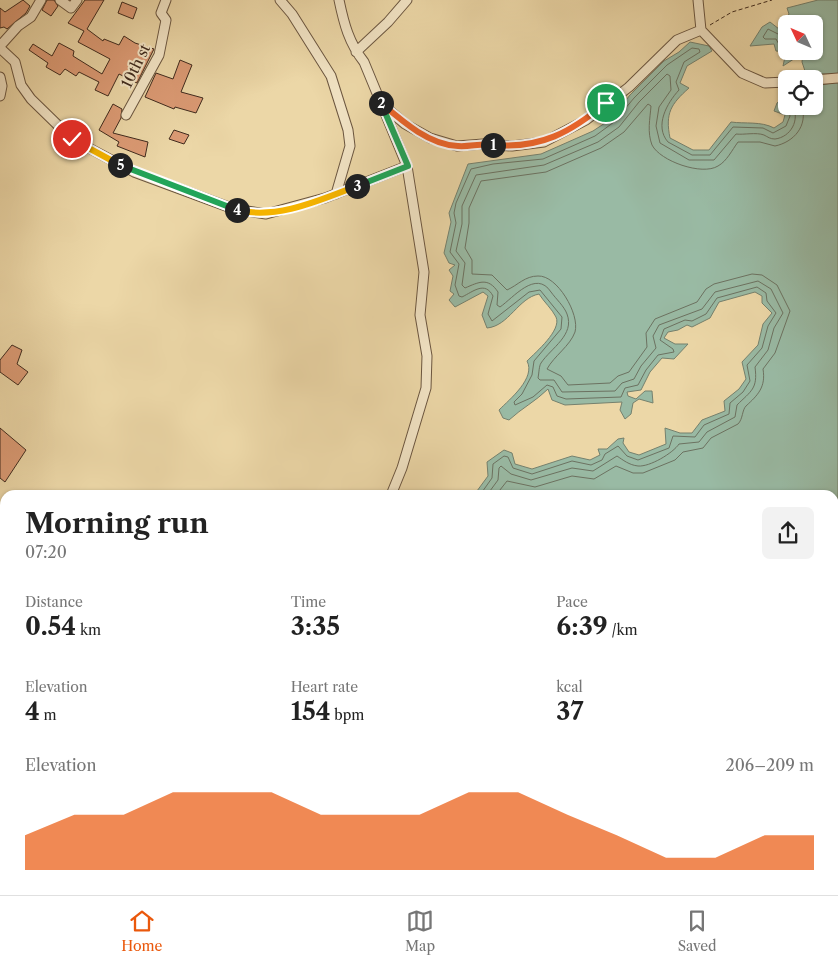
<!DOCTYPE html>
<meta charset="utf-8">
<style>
body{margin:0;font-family:"Libre Caslon Text",serif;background:#f2f2f2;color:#222;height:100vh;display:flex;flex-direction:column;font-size:19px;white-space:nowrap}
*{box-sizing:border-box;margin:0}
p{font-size:16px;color:#767676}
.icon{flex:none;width:28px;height:28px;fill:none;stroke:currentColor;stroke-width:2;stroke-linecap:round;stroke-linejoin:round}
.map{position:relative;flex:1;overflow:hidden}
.side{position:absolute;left:0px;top:490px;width:839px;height:405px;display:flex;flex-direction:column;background:#fff;border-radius:15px 15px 0 0;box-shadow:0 1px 4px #0004}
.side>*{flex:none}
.needle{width:32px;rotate:314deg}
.controls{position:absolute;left:778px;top:15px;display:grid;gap:10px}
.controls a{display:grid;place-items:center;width:45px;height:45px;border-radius:8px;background:#fff;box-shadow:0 1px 4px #0004;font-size:25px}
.pin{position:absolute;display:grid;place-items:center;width:42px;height:42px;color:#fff;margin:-21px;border:2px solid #fff;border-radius:50%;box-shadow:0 1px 5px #0007}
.km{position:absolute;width:25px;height:25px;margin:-12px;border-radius:50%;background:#222;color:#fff;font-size:14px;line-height:25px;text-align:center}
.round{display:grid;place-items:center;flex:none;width:52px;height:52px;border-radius:8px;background:#f2f2f2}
.overview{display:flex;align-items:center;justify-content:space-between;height:85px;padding:0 25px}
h1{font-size:28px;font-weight:800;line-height:38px}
.metrics{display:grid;grid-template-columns:repeat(3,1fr);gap:8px;height:85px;padding:5px 25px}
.metrics div{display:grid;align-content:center}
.metrics b{font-size:25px;font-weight:800}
.metrics small{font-size:14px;font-weight:400}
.metrics p{font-size:14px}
.chart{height:140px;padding:10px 25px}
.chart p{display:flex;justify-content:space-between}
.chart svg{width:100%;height:90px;margin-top:5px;fill:#ea580c;opacity:.7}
.menu{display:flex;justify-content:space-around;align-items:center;height:70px;border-top:1px solid #e0e0e0;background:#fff;font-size:14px;color:#767676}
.menu a{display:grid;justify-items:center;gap:2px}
.menu .active{color:#ea580c}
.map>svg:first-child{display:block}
</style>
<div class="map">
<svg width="838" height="895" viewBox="0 0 838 895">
<rect width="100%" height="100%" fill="#ecd7a7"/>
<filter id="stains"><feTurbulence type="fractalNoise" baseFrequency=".004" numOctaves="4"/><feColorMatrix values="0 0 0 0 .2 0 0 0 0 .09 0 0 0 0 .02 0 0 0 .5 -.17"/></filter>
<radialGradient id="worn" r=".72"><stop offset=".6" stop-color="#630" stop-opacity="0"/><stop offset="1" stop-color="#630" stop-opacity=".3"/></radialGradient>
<path fill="#99baa4" stroke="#75816e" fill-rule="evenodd" d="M 818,0 L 838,0 L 838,74 L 806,74 L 802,62 L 803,53 L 783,66 L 786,52 L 776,51 L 774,44 L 750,46 L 762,27 L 770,22 L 779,29 L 789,14 L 787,8 ZM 786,24 L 814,24 L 814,51 L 786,51 Z
M 690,42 L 709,46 L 712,51 L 687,66 L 680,83 L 689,88 C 671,104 665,113 670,138 L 693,150 L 709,150 L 731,122 C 745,124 761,121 774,128 L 783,122 L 785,115 L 774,111 L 777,103 L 786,95 L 786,106 L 814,106 L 814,86 L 838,82 L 838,674 L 834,674 L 834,495 L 474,495 L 488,476 L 487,462 L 504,450 L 512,453 L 515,464 L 532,469 L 572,456 L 590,460 L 600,455 L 598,449 L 607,449 L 618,439 L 624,438 L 623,443 L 629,452 L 639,455 L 666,444 L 665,428 L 680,433 L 692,433 L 702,420 L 725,411 L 724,401 L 739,389 L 746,379 L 742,362 L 758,345 L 763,324 L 772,313 L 762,303 L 762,296 L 755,292 L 719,302 L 710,318 L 692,327 L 687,325 L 678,330 L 668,332 L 664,338 L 675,344 L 688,344 L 674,359 L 662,358 L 650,372 L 641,390 L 627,392 L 628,396 L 636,399 L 645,391 L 652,391 L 653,403 L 639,399 L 633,403 L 631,414 L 625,419 L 620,410 L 622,402 L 565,405 L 552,400 L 548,389 C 536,401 522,408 509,420 L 503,418 L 499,410 C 510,399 536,378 527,361 C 536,352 562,330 556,317 C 552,309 544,302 539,294 C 518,298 509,326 487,328 L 482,315 L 488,296 L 483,292 L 455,307 L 449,300 L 454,294 L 450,291 L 453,276 L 449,270 L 455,265 L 449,263 L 444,253 L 451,222 L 449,213 L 468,164 L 541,154 L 593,131 L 611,119 L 630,95 L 664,61 L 679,52 Z
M 215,890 L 350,890 L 347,895 L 213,895 Z
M 386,890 L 438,890 L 435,895 L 390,895 Z"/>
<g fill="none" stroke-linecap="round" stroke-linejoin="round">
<path stroke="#6c7261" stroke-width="1" d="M 786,28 L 778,34 L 768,29 L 763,37 L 765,39 L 776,39 L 780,46 L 786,47
M 480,495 L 492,478 L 493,464 L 504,456 L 508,457 L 513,468 L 532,474 L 572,461 L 591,465 L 602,460 L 605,454 L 618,446 L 627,456 L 638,460 L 669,448 L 673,436 L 695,437 L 704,425 L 729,414 L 730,403 L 743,392 L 750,381 L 747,365 L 762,348 L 768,326 L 776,313 L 767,301 L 766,293 L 757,287 L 717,298 L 706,314 L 692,321 L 685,320 L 664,329 L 660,340 L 673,349 L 674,352 L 658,355 L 646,370 L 638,385 L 625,388 L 621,397 L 566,399 L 557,396 L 553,387 L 547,385 L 533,397 L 515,405 L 514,402 L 522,394 L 532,375 L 534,361 L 561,329 L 562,317 L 540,290 L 529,292 L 492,321 L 488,314 L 493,296 C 485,281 474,291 462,297 L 459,296 L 455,285 L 459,264 L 450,252 L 456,223 L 454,213 L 456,203 L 471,169 L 493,164 L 543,159 L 595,136 L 614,122 L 634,98 L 667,65 L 692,48 L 699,49 L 700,52 L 684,62 L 676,82 L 679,90 C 667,103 654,126 668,142 L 692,155 L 710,155 L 733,127 L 763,128 L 773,133 L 786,126 L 790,116 L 789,112 L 782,108 L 786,103
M 487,495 L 498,480 L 499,468 L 501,466 L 511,474 L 531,480 L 572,468 L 593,471 L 617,456 C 623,460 629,465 638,466 C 650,467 673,453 679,444 L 699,442 L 707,432 L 735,417 L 737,405 C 751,391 758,389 755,367 L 768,350 L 774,328 L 783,313 L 771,289 L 758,281 L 715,292 L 702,309 L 659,325 L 653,336 L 656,348 L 641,366 L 634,379 L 622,383 L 615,391 L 562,392 L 554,380 L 540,380 L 538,378 C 539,373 539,366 541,363 C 551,348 575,335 567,314 C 564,306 556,299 551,292 C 536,269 513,298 500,307 L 497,305 L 498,292 C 488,277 479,282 465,288 L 462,285 L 465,263 L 456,251 L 462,224 L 462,206 L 476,175 L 544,165 L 598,142 L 619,127 L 639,102 L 667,74 L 670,76 L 671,90 L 659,107 L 656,126 L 660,143 L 689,160 L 714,160 L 736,134 C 744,135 756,132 764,135 C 768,137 770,139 775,139 C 791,137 800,120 793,106
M 496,495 L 507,481 L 535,487 L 572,476 L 594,479 L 616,466 L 633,473 L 643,473 L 675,460 L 683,452 L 703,448 L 711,438 L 738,424 C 743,419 742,410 746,406 C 758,395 766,387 763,369 L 775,353 L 790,311 L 777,285 L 762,275 L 752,274 L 714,284 L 706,289 L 697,302 L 655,319 L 646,333 L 647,347 L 629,372 L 618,376 L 610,383 L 568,385 L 561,376 L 547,369 C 554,356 570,346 575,332 C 580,314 557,275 538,276 C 525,276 518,285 507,290 L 492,275 L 472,274 L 472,260 L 465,248 L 469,223 L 469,208 L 481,181 L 546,172 L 601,148 L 624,132 L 648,104 L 651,106 C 650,119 647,132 652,145 C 660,161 702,176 718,166 C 727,161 732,150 738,142 L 760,142 L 775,146 C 794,142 808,126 802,106"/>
</g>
<path fill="#dc9b75" stroke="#402b1e" d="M 23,0 L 30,6 L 26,13 L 7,29 L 4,27 L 0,28 L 0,8 L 5,12 Z
M 47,0 L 54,0 L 58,6 L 51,16 L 42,10 Z
M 85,0 L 104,0 L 87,29 L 103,41 L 104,39 L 119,45 L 124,36 L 135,43 L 154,49 L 137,83 L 119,74 L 108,96 L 95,90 L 99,82 L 79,72 L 76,76 L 65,69 L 60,75 L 46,67 L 48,63 L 29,50 L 33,44 L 52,56 L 59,43 L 74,51 L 73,56 L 102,74 L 110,59 L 78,42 L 84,31 L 68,23 Z
M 122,2 L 137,8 L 133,19 L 118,13 Z
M 180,60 L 192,65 L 181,92 L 203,98 L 196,113 L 175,107 L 174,109 L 145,97 L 156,73 L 173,79 Z
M 113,104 L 122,109 L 121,118 L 113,133 L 148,142 L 145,157 L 117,146 L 119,142 L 99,130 Z
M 174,130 L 189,135 L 184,144 L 169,139 Z
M 12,345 L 22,350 L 17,364 L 28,372 L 18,385 L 0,372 L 0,360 Z
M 0,428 L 26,450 L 5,482 L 0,478 Z"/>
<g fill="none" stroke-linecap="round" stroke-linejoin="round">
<g stroke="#6b5640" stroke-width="7">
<path id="lane" d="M 0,790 L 5,792"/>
</g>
<g stroke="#6b5640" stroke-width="11">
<path id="street" d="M 60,0 L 71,8 L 77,0
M 280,0 L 292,14 L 331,76 L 348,130 L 350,146 L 336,194
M 339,0 C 344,24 349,43 364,62 L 407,166 L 424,272 L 420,315 L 427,356 L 426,388 L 402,468 L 391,495
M 698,0 L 701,30
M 0,46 L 18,26 L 31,17 L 41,0
M 0,48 L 15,62 L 21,85 L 31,99 L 72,139 L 134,172 L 234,209 L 266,214 L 325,198 L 407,166
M 356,52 L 388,22 L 407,0
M 0,77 L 2,86 L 0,96
M 814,80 L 838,78
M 382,104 L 405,124 L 430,138 L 457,146 L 483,144 L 512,146 L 544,142 L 586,120 L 629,87 L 677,40 L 701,30 L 742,73 L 765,83 L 786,82
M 126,115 L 159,55 L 166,20 L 161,13 L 166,0
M 834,539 L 838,534
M 834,718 L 838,718
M 0,867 L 5,869
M 48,890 L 54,895
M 811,890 L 821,895
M 208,895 L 211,890
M 638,895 L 639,890"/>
</g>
<path stroke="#402b1e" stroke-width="1" stroke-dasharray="4 2.5" stroke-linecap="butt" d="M 710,25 L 732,12 L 772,0"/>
<use href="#lane" stroke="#f3e5c6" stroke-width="4.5"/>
<use href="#street" stroke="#f3e5c6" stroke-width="9"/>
</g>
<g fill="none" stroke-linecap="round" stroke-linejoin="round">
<g stroke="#fff" stroke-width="10">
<path id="split-1" d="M 493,145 C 541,149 571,132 606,103"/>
</g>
<g stroke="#fff" stroke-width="10">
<path id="split-2" d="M 381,103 C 402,121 429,145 458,146 C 470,147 481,143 493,145"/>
</g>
<g stroke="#fff" stroke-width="10">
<path id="split-3" d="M 357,186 L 408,166 L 381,103"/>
</g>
<g stroke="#fff" stroke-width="10">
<path id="split-4" d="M 237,210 C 277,220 320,200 357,186"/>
</g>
<g stroke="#fff" stroke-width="10">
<path id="split-5" d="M 120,165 L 237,210"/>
</g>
<g stroke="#fff" stroke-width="10">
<path id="split-6" d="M 72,139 L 120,165"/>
</g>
<use href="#split-1" stroke="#f0652b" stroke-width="6"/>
<use href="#split-2" stroke="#f0652b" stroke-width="6"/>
<use href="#split-3" stroke="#22a559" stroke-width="6"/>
<use href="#split-4" stroke="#f5b400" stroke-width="6"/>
<use href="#split-5" stroke="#22a559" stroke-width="6"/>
<use href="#split-6" stroke="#f5b400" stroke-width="6"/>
</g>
<g text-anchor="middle" stroke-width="4" stroke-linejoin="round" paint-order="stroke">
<g font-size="15" fill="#402b1e" stroke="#f3e5c6">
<text transform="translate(136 66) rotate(-64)" y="5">10th st</text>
</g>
</g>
<rect width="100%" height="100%" filter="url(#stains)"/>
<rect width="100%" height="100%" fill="url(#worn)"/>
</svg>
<div class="controls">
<a><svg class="needle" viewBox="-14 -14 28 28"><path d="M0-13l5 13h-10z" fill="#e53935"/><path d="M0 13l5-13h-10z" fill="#767676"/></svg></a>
<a><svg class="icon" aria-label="locate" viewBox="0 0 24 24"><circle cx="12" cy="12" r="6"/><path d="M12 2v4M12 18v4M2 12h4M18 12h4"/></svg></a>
</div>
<div class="pin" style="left:606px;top:103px;background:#1e9e55"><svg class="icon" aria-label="arrive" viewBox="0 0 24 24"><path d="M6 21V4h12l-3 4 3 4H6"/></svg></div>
<div class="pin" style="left:72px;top:139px;background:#d93025"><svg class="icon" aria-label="check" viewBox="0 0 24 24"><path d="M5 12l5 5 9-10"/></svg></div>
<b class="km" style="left:493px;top:145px">1</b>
<b class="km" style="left:381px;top:103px">2</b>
<b class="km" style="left:357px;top:186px">3</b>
<b class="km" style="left:237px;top:210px">4</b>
<b class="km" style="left:120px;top:165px">5</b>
<section class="side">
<div class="overview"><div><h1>Morning run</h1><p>07:20</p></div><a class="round"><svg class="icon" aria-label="share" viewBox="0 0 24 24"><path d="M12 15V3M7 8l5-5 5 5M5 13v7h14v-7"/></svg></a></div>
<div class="metrics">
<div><p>Distance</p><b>0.54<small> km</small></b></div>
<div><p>Time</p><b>3:35</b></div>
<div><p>Pace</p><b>6:39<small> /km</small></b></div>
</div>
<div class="metrics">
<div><p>Elevation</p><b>4<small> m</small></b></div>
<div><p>Heart rate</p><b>154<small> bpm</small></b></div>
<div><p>kcal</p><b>37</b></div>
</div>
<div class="chart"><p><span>Elevation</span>206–209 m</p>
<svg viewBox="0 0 160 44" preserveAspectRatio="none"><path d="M0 44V27L10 17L20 17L30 6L40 6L50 6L60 17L70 17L80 17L90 6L100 6L110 17L120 27L130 38L140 38L150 27L160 27V44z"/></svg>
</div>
</section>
</div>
<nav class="menu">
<a class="active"><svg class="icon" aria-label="home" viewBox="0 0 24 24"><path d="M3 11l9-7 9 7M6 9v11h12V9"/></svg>Home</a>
<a><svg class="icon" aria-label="map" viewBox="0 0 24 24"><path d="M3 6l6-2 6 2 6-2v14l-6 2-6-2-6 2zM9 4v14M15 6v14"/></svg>Map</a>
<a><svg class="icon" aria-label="saved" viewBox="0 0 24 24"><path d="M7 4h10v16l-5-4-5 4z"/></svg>Saved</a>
</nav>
